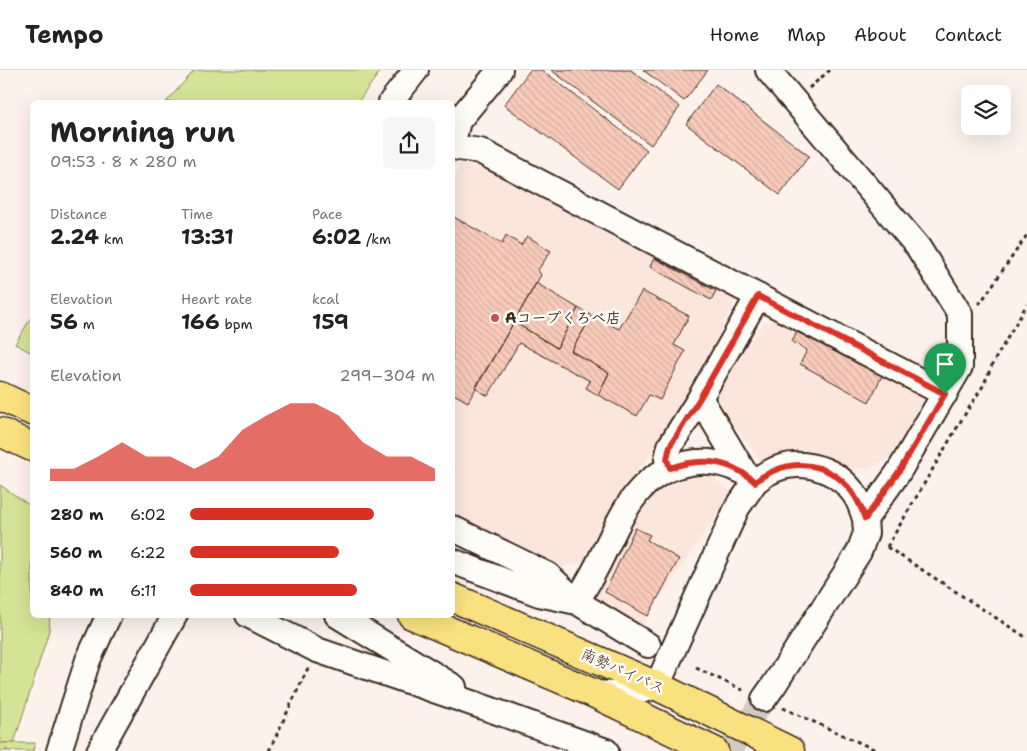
<!DOCTYPE html>
<meta charset="utf-8">
<style>
body{margin:0;font-family:"Shantell Sans","Klee One",sans-serif;background:#f6f6f6;color:#222;height:100vh;display:flex;flex-direction:column;font-size:19px;white-space:nowrap}
*{box-sizing:border-box;margin:0}
p{font-size:16px;color:#767676}
.icon{flex:none;width:28px;height:28px;fill:none;stroke:currentColor;stroke-width:2;stroke-linecap:round;stroke-linejoin:round}
.map{position:relative;flex:1;overflow:hidden}
.sheet{position:absolute;left:30px;top:30px;width:425px;height:518px;display:flex;flex-direction:column;background:#fff;border-radius:8px;box-shadow:0 5px 20px #0002}
.sheet>*{flex:none}
.tools{position:absolute;left:961px;top:15px;display:grid;gap:10px}
.tools a{display:grid;place-items:center;width:50px;height:50px;border-radius:8px;background:#fff;box-shadow:0 5px 20px #0002;font-size:25px}
.pin{position:absolute;display:grid;place-items:center;width:42px;height:42px;color:#fff;margin:-51px -21px;border-radius:50% 50% 50% 0;rotate:-45deg;box-shadow:0 0 5px #0007}
.pin .icon{rotate:45deg}
.round{display:grid;place-items:center;flex:none;width:52px;height:52px;border-radius:8px;background:#f6f6f6}
.head{display:flex;align-items:center;justify-content:space-between;height:85px;padding:0 20px}
h1{font-size:28px;font-weight:700;line-height:38px}
.stats{display:grid;grid-template-columns:repeat(3,1fr);gap:8px;height:85px;padding:5px 20px}
.stats div{display:grid;align-content:center}
.stats b{font-size:21px;font-weight:700}
.stats small{font-size:14px;font-weight:400}
.stats p{font-size:14px}
.chart{height:140px;padding:10px 20px}
.chart p{display:flex;justify-content:space-between}
.chart svg{width:100%;height:90px;margin-top:5px;fill:#d93025;opacity:.7}
ul{padding:0 20px;list-style:none;font-size:16px}
li{display:grid;grid-template-columns:80px 60px 1fr;align-items:center;height:38px}
li i{height:12px;border-radius:6px;background:#d93025}
header{display:flex;align-items:center;gap:30px;box-sizing:border-box;height:70px;padding:0 25px;background:#fff;border-bottom:1px solid #e0e0e0}
header strong{font-size:24px}
nav{display:flex;gap:28px;margin-inline-start:auto;font-size:18px}
.map>svg:first-child{display:block}
</style>
<header>
<strong>Tempo</strong>
<nav><a>Home</a><a>Map</a><a>About</a><a>Contact</a></nav>
</header>
<div class="map">
<svg width="1027" height="681" viewBox="0 0 1027 681">
<defs>
<pattern id="forest-firs" width="22" height="20" patternUnits="userSpaceOnUse" patternTransform="scale(1.25)"><rect width="22" height="20" fill="#d4e396"/><path d="M5 1l3.5 6h-7zM16 11l3.5 6h-7z" fill="#b7c381"/></pattern>
<pattern id="building-back-hatch" width="6" height="6" patternUnits="userSpaceOnUse" patternTransform="scale(1.25)"><rect width="6" height="6" fill="#f8cbbb"/><path d="M-1 5l2 2M0 0l6 6M5-1l2 2" fill="none" stroke="#d6aea0"/></pattern>
</defs>
<rect width="100%" height="100%" fill="#fcf2eb"/>
<filter id="ink" filterUnits="userSpaceOnUse"><feTurbulence type="fractalNoise" baseFrequency=".02" numOctaves="2"/><feDisplacementMap in="SourceGraphic" scale="10" xChannelSelector="R" yChannelSelector="G"/><feConvolveMatrix kernelMatrix="1 2 1 2 8 2 1 2 1" color-interpolation-filters="sRGB"/></filter>
<g filter="url(#ink)">
<path fill="#fbe6dd" d="M 460,94 L 485,96 L 736,230 L 682,338 L 635,406 L 610,447 L 586,491 L 555,499 L 453,450 L 452,116 Z
M 776,248 L 920,323 L 924,335 L 894,386 L 869,399 L 839,397 L 812,384 L 784,386 L 761,392 L 722,339 L 718,327 L 721,312 L 764,253 Z
M 697,404 L 714,408 L 733,423 L 641,556 L 593,530 L 634,446 L 644,431 L 660,416 L 680,407 Z"/>
<path fill="#d4e396" stroke="#88865a" d="M 195,0 L 381,0 L 358,32 L 166,32 Z
M 32,246 L 32,283 L 15,274 Z
M 0,415 L 32,437 L 32,545 L 50,545 L 49,561 L 14,673 L 0,673 Z"/>
<path fill="url(#forest-firs)" stroke="#88865a" d="M 0,673 L 35,673 L 33,681 L 0,681 Z"/>
<path fill="url(#building-back-hatch)" stroke="#3b2a1e" d="M 530,0 L 542,0 L 647,80 L 618,119 L 504,35 Z
M 551,0 L 631,0 L 680,37 L 651,75 Z
M 643,0 L 708,0 L 684,31 Z
M 716,14 L 809,86 L 780,125 L 686,54 Z
M 452,146 L 502,174 L 506,165 L 521,175 L 527,166 L 551,181 L 538,200 L 541,205 L 468,332 L 452,323 Z
M 654,188 L 716,221 L 711,230 L 650,197 Z
M 536,213 L 578,238 L 557,278 L 514,252 Z
M 642,221 L 689,246 L 674,275 L 685,281 L 660,330 L 649,325 L 637,346 L 598,325 L 609,303 L 571,281 L 592,246 L 619,259 Z
M 578,238 L 592,246 L 571,281 L 609,303 L 598,325 L 586,318 L 590,311 L 519,273 L 488,326 L 475,318 L 514,252 L 557,278 Z
M 797,262 L 882,306 L 869,332 L 800,294 L 807,280 L 792,272 Z
M 635,458 L 650,465 L 647,470 L 679,489 L 648,546 L 605,522 Z"/>
<g fill="none" stroke-linecap="round" stroke-linejoin="round">
<path stroke="#d5cac2" stroke-width="24" stroke-dasharray="24 12" stroke-linecap="butt" d="M 729,681 L 764,629"/>
<g stroke="#3b2a1e" stroke-width="28">
<path id="minor" d="M 391,32 L 416,0
M 452,76 L 458,51 L 500,0
M 452,77 L 480,81 L 945,324
M 670,398 L 667,389 L 670,376 L 700,328
M 755,412 C 759,409 763,405 768,403 C 795,387 833,396 852,421 C 859,429 862,439 865,449
M 452,458 L 548,505 L 577,532 C 585,517 594,503 601,488 C 621,448 636,404 685,394 C 708,389 723,393 744,402 L 700,328 L 758,226
M 452,491 L 539,524 L 577,532 L 648,575
M 248,545 L 317,580 L 489,639 L 606,681
M 337,545 L 454,617
M 595,623 C 617,625 636,624 657,616 L 737,438 L 755,412 L 744,402
M 764,629 L 774,615 L 859,482 L 866,463 L 865,449 L 898,403 L 960,297 L 960,244 L 918,177 L 768,0
M 59,681 L 88,590 L 109,545
M 99,681 L 175,545"/>
</g>
<g stroke="#3b2a1e" stroke-width="31">
<path id="highway" d="M 0,326 L 32,341
M 0,362 L 32,377
M 452,527 L 657,616 L 790,681
M 412,545 L 593,623 L 714,681"/>
</g>
<path stroke="#3b2a1e" stroke-width="3" stroke-dasharray="4 4" stroke-linecap="butt" d="M 809,18 L 830,0
M 978,234 L 981,232 L 1027,165
M 887,477 L 962,349 L 983,316 L 993,293 L 1027,234
M 887,477 L 1027,568
M 696,598 L 745,621
M 783,638 L 878,681
M 269,681 L 308,598"/>
<use href="#minor" stroke="#fdfcf7" stroke-width="24"/>
<use href="#highway" stroke="#fae180" stroke-width="28"/>
</g>
</g>
<g fill="none" stroke-linecap="round" stroke-linejoin="round" filter="url(#ink)">
<g stroke="#fff" stroke-width="10">
<path id="route" d="M 758,226 L 945,324 L 898,403 L 865,449 C 850,397 798,378 755,412 C 730,390 701,387 670,398 L 667,389 L 670,376 L 700,328 Z"/>
</g>
<use href="#route" stroke="#d93025" stroke-width="6"/>
</g>
<circle fill="#d1495b" stroke="#fdfcf7" stroke-width="2" cx="495" cy="248" r="5"/>
<g text-anchor="middle" stroke-width="5" stroke-linejoin="round" paint-order="stroke">
<g font-size="15" font-weight="bold" fill="#3b2a1e" stroke="#fdfcf7" text-anchor="start">
<text x="505" y="253">Aコープくろべ店</text>
</g>
<g font-size="15" fill="#3b2a1e" stroke="#fdfcf7">
<text transform="translate(623 601) rotate(24)" y="5">南勢バイパス</text>
</g>
</g>
</svg>
<div class="tools">
<a><svg class="icon" aria-label="layers" viewBox="0 0 24 24"><path d="M12 4l9 5-9 5-9-5zM3 14l9 5 9-5"/></svg></a>
</div>
<div class="pin" style="left:945px;top:324px;background:#1e9e55"><svg class="icon" aria-label="arrive" viewBox="0 0 24 24"><path d="M6 21V4h12l-3 4 3 4H6"/></svg></div>
<section class="sheet">
<div class="head"><div><h1>Morning run</h1><p>09:53 · 8 × 280 m</p></div><a class="round"><svg class="icon" aria-label="share" viewBox="0 0 24 24"><path d="M12 15V3M7 8l5-5 5 5M5 13v7h14v-7"/></svg></a></div>
<div class="stats">
<div><p>Distance</p><b>2.24<small> km</small></b></div>
<div><p>Time</p><b>13:31</b></div>
<div><p>Pace</p><b>6:02<small> /km</small></b></div>
</div>
<div class="stats">
<div><p>Elevation</p><b>56<small> m</small></b></div>
<div><p>Heart rate</p><b>166<small> bpm</small></b></div>
<div><p>kcal</p><b>159</b></div>
</div>
<div class="chart"><p><span>Elevation</span>299–304 m</p>
<svg viewBox="0 0 160 44" preserveAspectRatio="none"><path d="M0 44V38L10 38L20 32L30 25L40 32L50 32L60 38L70 32L80 19L90 12L100 6L110 6L120 12L130 25L140 32L150 32L160 38V44z"/></svg>
</div>
<ul>
<li><b>280 m</b>6:02<i style="width:75%"></i></li>
<li><b>560 m</b>6:22<i style="width:61%"></i></li>
<li><b>840 m</b>6:11<i style="width:68%"></i></li>
</ul>
</section>
</div>
